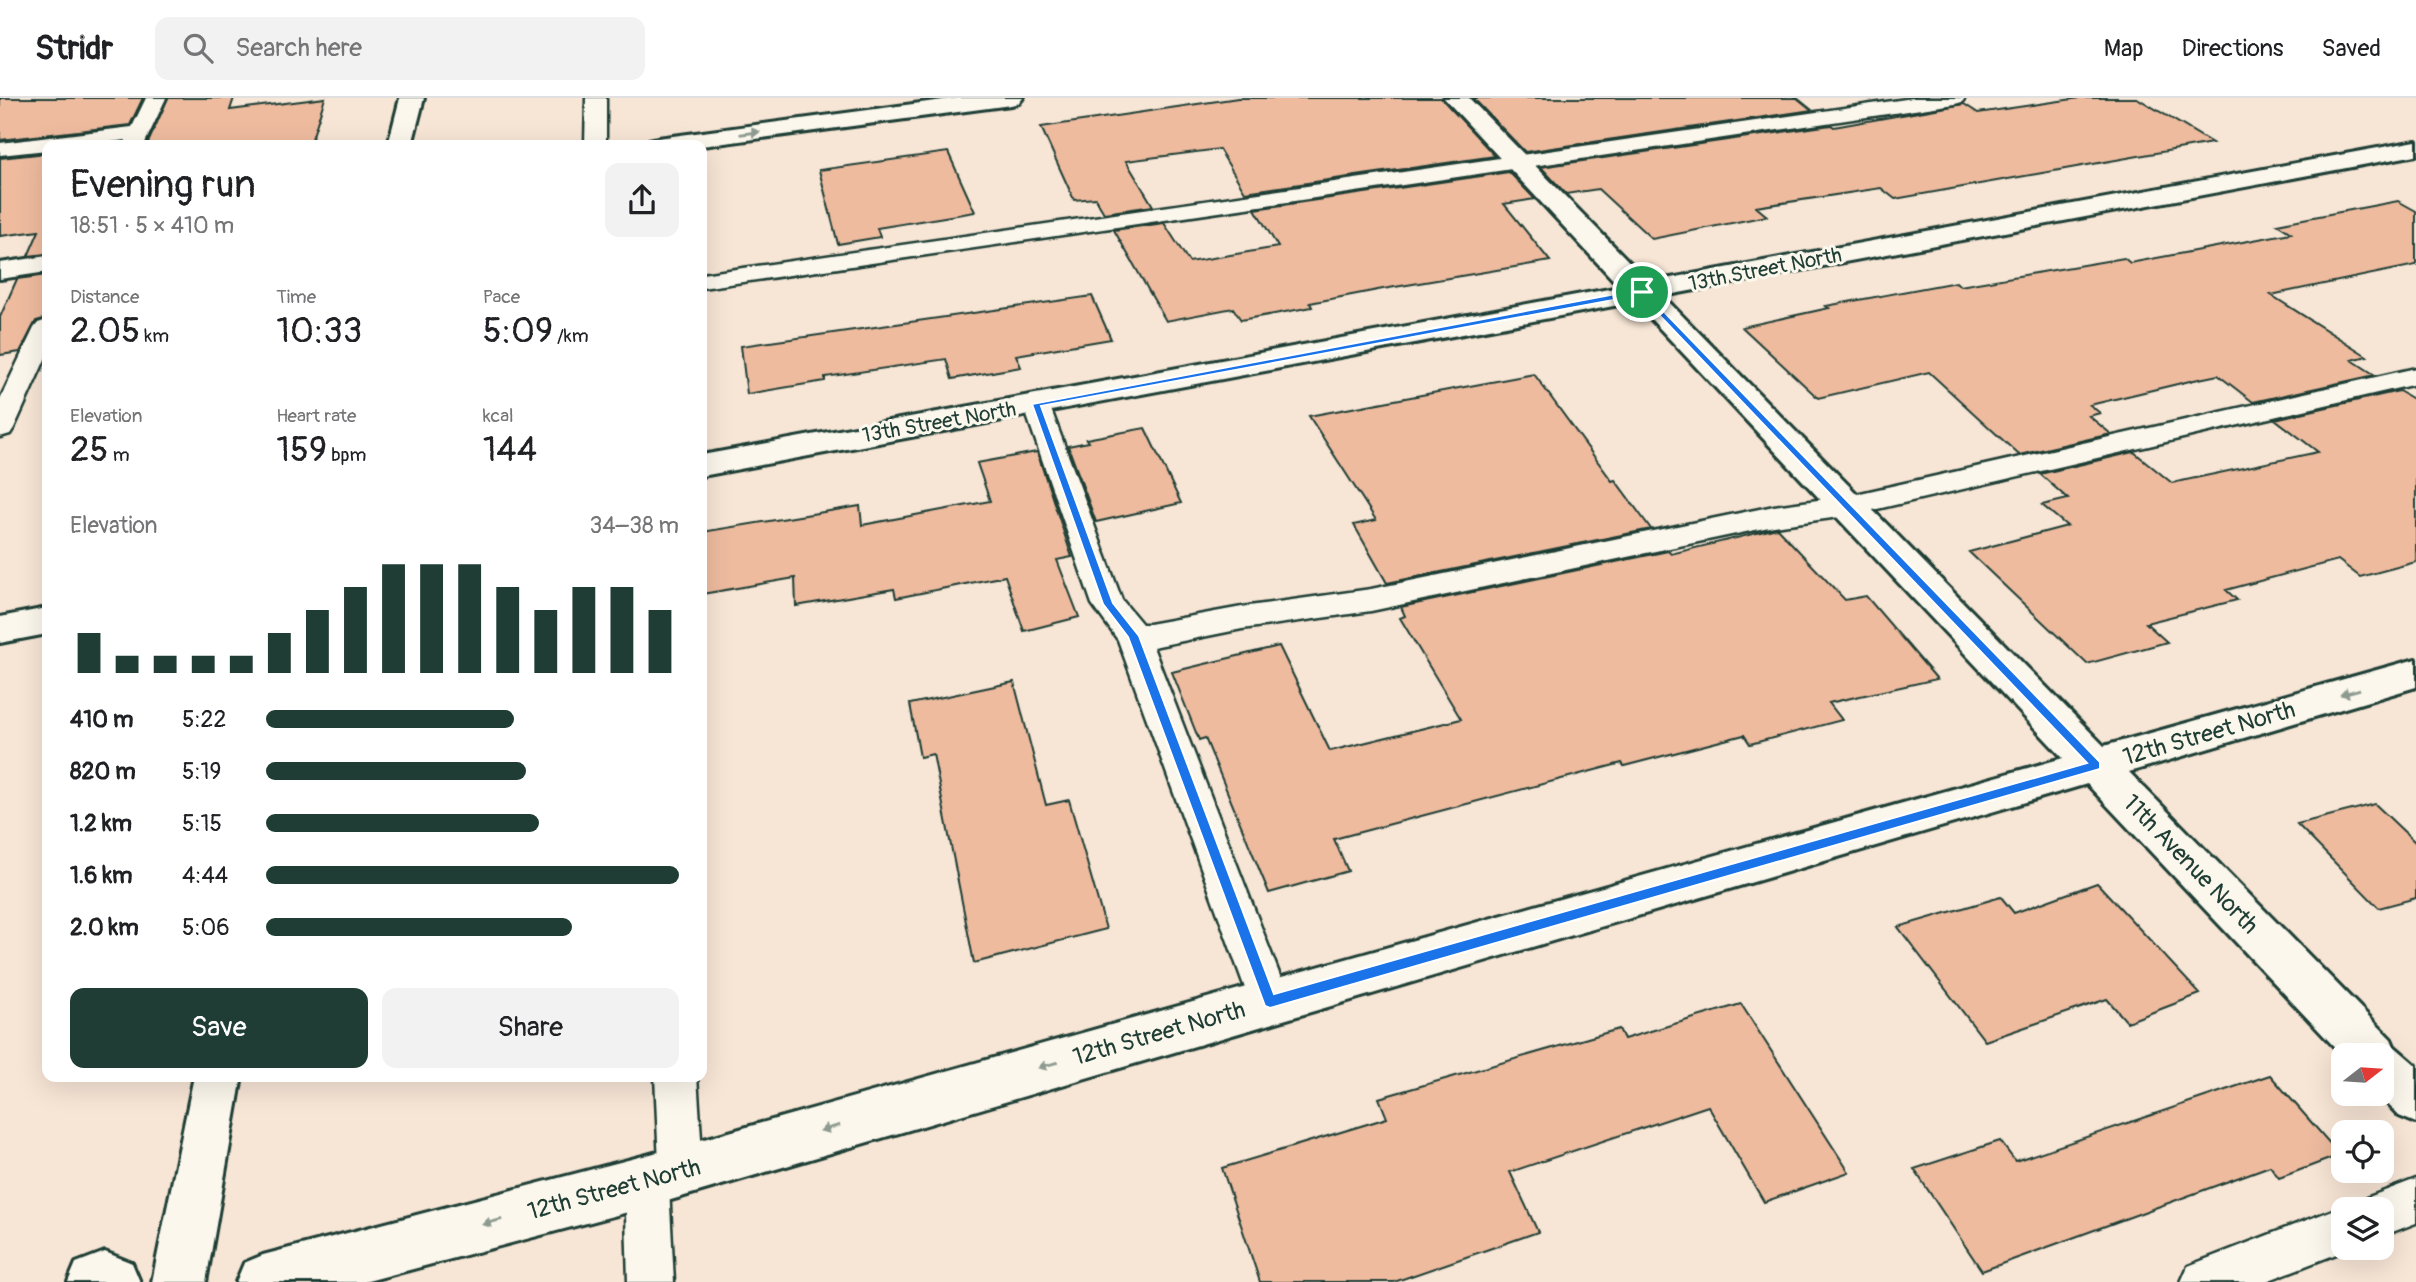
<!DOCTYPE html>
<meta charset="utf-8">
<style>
body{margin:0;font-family:Pangolin,sans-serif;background:#f2f2f2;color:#202124;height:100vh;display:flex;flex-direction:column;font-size:26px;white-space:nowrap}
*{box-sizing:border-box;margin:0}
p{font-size:23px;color:#757577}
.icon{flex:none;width:38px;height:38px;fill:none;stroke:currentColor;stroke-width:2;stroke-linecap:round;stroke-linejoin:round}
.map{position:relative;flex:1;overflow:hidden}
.sheet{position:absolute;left:42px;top:42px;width:665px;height:942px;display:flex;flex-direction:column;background:#fff;border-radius:14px;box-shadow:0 7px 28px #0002}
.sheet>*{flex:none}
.needle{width:46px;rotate:73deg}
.buttons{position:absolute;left:2331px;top:945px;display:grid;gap:14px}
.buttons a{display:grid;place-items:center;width:63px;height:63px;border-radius:14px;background:#fff;box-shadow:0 7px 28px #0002;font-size:35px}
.pin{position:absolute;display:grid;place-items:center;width:60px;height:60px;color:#fff;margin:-30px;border:4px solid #fff;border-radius:50%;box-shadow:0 2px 7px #0007}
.round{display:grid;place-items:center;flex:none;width:74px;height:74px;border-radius:14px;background:#f2f2f2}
.head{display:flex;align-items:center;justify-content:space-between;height:119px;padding:0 28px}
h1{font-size:38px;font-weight:600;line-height:52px}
.figures{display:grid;grid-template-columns:repeat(3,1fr);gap:10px;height:119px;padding:7px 28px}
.figures div{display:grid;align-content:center}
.figures b{font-size:35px;font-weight:600}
.figures small{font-size:19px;font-weight:400}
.figures p{font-size:19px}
.chart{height:196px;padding:14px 28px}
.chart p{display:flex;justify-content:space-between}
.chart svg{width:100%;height:126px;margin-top:7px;stroke:#1f3d34;stroke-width:6}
.primary-button{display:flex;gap:14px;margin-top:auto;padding:14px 28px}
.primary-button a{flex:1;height:80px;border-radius:14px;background:#1f3d34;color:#fff;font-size:28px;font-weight:600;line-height:80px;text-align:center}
.primary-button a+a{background:#f2f2f2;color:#202124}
ul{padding:0 28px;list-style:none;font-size:23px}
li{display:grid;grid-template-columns:112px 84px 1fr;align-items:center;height:52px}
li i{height:18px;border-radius:9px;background:#1f3d34}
header{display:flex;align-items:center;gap:42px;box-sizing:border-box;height:98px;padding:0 35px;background:#fff;border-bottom:2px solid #e0e0e0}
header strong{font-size:33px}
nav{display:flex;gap:38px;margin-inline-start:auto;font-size:24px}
.search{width:490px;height:63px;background:#f2f2f2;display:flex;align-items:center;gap:18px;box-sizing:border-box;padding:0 24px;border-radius:14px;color:#757577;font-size:26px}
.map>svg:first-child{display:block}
</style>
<header>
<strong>Stridr</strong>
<div class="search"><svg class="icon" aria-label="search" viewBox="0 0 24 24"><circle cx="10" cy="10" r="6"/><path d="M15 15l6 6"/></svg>Search here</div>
<nav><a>Map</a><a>Directions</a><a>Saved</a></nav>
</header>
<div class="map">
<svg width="2416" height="1184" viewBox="0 0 2416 1184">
<rect width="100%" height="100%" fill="#f7e5d5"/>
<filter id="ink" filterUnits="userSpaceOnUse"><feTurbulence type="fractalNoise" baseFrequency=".0143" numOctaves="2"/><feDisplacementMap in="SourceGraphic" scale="14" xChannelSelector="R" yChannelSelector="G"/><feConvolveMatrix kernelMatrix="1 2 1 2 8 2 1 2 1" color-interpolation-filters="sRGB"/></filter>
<g filter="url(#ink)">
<path fill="#eebb9f" stroke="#1f3d34" stroke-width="2" d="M 0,0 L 143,0 L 130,27 L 0,42 Z
M 168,0 L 234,0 L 230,12 L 325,0 L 310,47 L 147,47 Z
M 1238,0 L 1441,0 L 1495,58 L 1245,94 L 1219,51 L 1126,63 L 1153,108 L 1104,115 L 1095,100 L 1074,102 L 1041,29 Z
M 1473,0 L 1797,0 L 1812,12 L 1525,54 Z
M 2080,0 L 2137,0 L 2212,45 L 1895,101 L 1881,90 L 1756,109 L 1767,118 L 1652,141 L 1598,91 L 1566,96 L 1541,69 L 1831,27 L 1834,29 L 1964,6 L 1978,15 Z
M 948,54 L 975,114 L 877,130 L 880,139 L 838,146 L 819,72 Z
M 47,55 L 47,156 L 28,158 L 39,133 L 0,138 L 0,60 Z
M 1509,74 L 1535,101 L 1504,106 L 1550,163 L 1383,191 L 1310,205 L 1312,209 L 1241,222 L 1233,210 L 1166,223 L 1114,132 L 1164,125 L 1189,164 L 1278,149 L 1255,111 Z
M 2398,103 L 2416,113 L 2416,167 L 2271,197 L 2367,258 L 2352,262 L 2375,277 L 2253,304 L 2218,277 L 2194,282 L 2090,307 L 2100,315 L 2089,318 L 2111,336 L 2019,357 L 1929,274 L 1818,300 L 1742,229 L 1829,210 L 1826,208 L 1956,184 L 1960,188 L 2124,160 L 2130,165 L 2291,135 L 2277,126 Z
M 47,177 L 47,220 L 36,223 L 20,254 L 0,257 L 0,219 L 17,181 Z
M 1092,198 L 1111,241 L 1016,257 L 1021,269 L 952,281 L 946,261 L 825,279 L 825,283 L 747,296 L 741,248 Z
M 1534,276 L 1612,383 L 1615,382 L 1651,431 L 1387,485 L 1354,427 L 1376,422 L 1309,318 Z
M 2399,293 L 2416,303 L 2416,464 L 2360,479 L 2338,462 L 2226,492 L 2237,502 L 2146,525 L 2167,544 L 2087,566 L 1969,454 L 2067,428 L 2042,407 L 2068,401 L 2040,376 L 2134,354 L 2172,385 L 2318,354 L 2275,321 Z
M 1145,330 L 1181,405 L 1096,424 L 1068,348 L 1088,344 L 1086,341 Z
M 1037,354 L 1072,459 L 1057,462 L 1079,519 L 1024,533 L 1005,478 L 896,500 L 894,491 L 796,508 L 795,480 L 702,496 L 702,434 L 860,408 L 862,427 L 990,403 L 977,365 Z
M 1777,430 L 1845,502 L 1866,498 L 1937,581 L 1829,605 L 1842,622 L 1750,646 L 1744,637 L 1624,668 L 1622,665 L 1334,741 L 1348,773 L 1269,795 L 1205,640 L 1199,642 L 1172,574 L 1279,548 L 1330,653 L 1461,621 L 1400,520 L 1405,518 L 1401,509 L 1668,453 L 1671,456 Z
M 1014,584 L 1046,707 L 1069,702 L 1106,831 L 974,865 L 933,656 L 920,659 L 910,606 Z
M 2375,706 L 2416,745 L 2416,800 L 2379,810 L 2297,726 Z
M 2097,785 L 2200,896 L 2127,924 L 2107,901 L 1985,943 L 1898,829 L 2001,799 L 2014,815 Z
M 1741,906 L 1849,1074 L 1764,1104 L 1708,1008 L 1510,1074 L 1538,1134 L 1394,1184 L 1260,1184 L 1222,1070 L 1387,1020 L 1379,1000 L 1619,931 L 1624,941 Z
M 2270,977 L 2340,1057 L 2279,1080 L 2270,1068 L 1982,1173 L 1914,1071 L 2000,1043 L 2015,1063 Z"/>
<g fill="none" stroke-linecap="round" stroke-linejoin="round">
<g stroke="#1f3d34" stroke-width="5">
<path id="service" d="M 146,0 L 166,0 L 144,47 L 124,47 L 126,42 L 84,47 L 47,47 L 47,52 L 0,57 L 0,45 L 132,29 Z
M 586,0 L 606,0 L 606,47 L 585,47 Z
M 1913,0 L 1965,0 L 1962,4 L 1955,6 L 702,190 L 702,176 Z
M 47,222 L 47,257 L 14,330 L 10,336 L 0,339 L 0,301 L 34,230 L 38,225 Z
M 2416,270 L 2416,286 L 1847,418 L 1774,428 L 1371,513 L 1242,531 L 1153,549 L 1290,904 L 1284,917 L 1270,922 L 1256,917 L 1250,904 L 1118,542 L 1092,506 L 1023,306 L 1026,300 L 1036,298 L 1046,300 L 1049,306 L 1122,502 L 1142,526 L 1149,526 L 1242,509 L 1371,491 L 1774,408 L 1847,398 Z
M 655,978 L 697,978 L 703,1072 L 697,1087 L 681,1094 L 669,1089 L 674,1184 L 628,1184 L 625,1083 L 631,1067 L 647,1061 L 659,1066 Z
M 2416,1081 L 2416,1125 L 2382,1138 L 2382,1111 L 2362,1111 L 2366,1100 Z
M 2343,1108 L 2350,1111 L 2343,1111 L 2343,1150 L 2352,1150 L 2264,1184 L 2181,1184 L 2188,1168 Z"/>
</g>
<g stroke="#1f3d34" stroke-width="6">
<path id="minor" d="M 958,0 L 1023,0 L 1019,5 L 1011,7 L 702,48 L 646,47 L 649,42 L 658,40 Z
M 1444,0 L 1469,0 L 1649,184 L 2416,43 L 2416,57 L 1663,198 L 2104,648 L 2416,561 L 2416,589 L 2129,674 L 2391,941 L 2394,948 L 2416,967 L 2416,1025 L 2399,1018 L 2378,996 L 2382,996 L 2382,957 L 2343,958 L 2087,686 L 647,1109 L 364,1184 L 236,1184 L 244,1165 L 263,1157 L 647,1057 L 2063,660 L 1635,204 L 702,378 L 702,357 L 1620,189 Z
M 47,158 L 47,174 L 0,181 L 0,165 Z
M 47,510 L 47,536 L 0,545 L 0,519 Z
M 105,1154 L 132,1165 L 140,1184 L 68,1184 L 76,1165 Z"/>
</g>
<g stroke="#1f3d34" stroke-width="6">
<path id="tertiary" d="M 400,0 L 424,0 L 412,47 L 388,47 Z
M 194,978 L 242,978 L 206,1184 L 152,1184 Z"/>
</g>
<use href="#service" fill="#fbf7ec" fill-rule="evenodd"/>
<use href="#minor" fill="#fbf7ec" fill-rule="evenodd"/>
<use href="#tertiary" fill="#fbf7ec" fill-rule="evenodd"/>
</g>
<defs><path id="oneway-solid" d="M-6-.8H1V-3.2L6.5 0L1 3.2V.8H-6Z" transform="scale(1.75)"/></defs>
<g fill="#8d9a90">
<use href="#oneway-solid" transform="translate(750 35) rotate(-8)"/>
<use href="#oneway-solid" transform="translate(2350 594) rotate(164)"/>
<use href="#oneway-solid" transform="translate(1048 967) rotate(164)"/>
<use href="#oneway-solid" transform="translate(830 1030) rotate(164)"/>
<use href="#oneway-solid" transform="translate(492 1124) rotate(165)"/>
</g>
</g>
<path fill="#1a73e8" stroke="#fff" stroke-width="2" fill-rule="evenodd" d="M 1642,191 L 2100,664 L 2100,671 L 1270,910 L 1265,908 L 1128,539 L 1103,506 L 1032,306 ZM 1640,197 L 2087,665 L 1274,896 L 1139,538 L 1113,505 L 1041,308 Z"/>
<g text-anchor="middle" stroke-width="6" stroke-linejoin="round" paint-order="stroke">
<g font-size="21" fill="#1f3d34" stroke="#fbf7ec">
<text transform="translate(1765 171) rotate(-11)" y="7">13th Street North</text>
<text transform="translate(939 324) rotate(-10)" y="7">13th Street North</text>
</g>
<g font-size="24" fill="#1f3d34" stroke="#fbf7ec">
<text transform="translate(2209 635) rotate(-16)" y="8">12th Street North</text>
<text transform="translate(2191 766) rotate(46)" y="8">11th Avenue North</text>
<text transform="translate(1159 935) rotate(-16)" y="8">12th Street North</text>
<text transform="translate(614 1091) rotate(-15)" y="8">12th Street North</text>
</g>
</g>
</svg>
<div class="buttons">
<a><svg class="needle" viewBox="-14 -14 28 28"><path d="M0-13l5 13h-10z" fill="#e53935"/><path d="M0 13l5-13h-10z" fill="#757577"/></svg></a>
<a><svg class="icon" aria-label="locate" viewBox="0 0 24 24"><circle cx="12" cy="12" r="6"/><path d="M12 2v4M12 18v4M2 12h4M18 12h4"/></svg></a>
<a><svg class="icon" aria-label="layers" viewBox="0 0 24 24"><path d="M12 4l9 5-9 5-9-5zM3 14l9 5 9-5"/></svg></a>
</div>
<div class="pin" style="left:1642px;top:194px;background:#1e9e55"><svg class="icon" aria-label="arrive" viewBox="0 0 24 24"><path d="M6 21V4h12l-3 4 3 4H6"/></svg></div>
<section class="sheet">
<div class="head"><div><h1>Evening run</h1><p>18:51 · 5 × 410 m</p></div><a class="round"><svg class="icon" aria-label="share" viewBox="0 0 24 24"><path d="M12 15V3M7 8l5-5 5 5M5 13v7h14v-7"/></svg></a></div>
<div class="figures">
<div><p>Distance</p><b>2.05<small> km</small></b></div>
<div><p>Time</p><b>10:33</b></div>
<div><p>Pace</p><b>5:09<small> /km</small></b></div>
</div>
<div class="figures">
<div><p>Elevation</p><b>25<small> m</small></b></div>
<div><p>Heart rate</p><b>159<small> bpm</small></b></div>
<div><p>kcal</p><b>144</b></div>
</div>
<div class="chart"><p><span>Elevation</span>34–38 m</p>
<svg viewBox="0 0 160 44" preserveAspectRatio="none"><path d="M5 44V30M15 44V38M25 44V38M35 44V38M45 44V38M55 44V30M65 44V22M75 44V14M85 44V6M95 44V6M105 44V6M115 44V14M125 44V22M135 44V14M145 44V14M155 44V22"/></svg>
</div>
<ul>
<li><b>410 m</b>5:22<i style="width:60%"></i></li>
<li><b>820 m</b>5:19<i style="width:63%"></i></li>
<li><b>1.2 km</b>5:15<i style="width:66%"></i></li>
<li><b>1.6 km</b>4:44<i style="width:100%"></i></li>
<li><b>2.0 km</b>5:06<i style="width:74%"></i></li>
</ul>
<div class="primary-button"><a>Save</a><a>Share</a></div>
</section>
</div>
